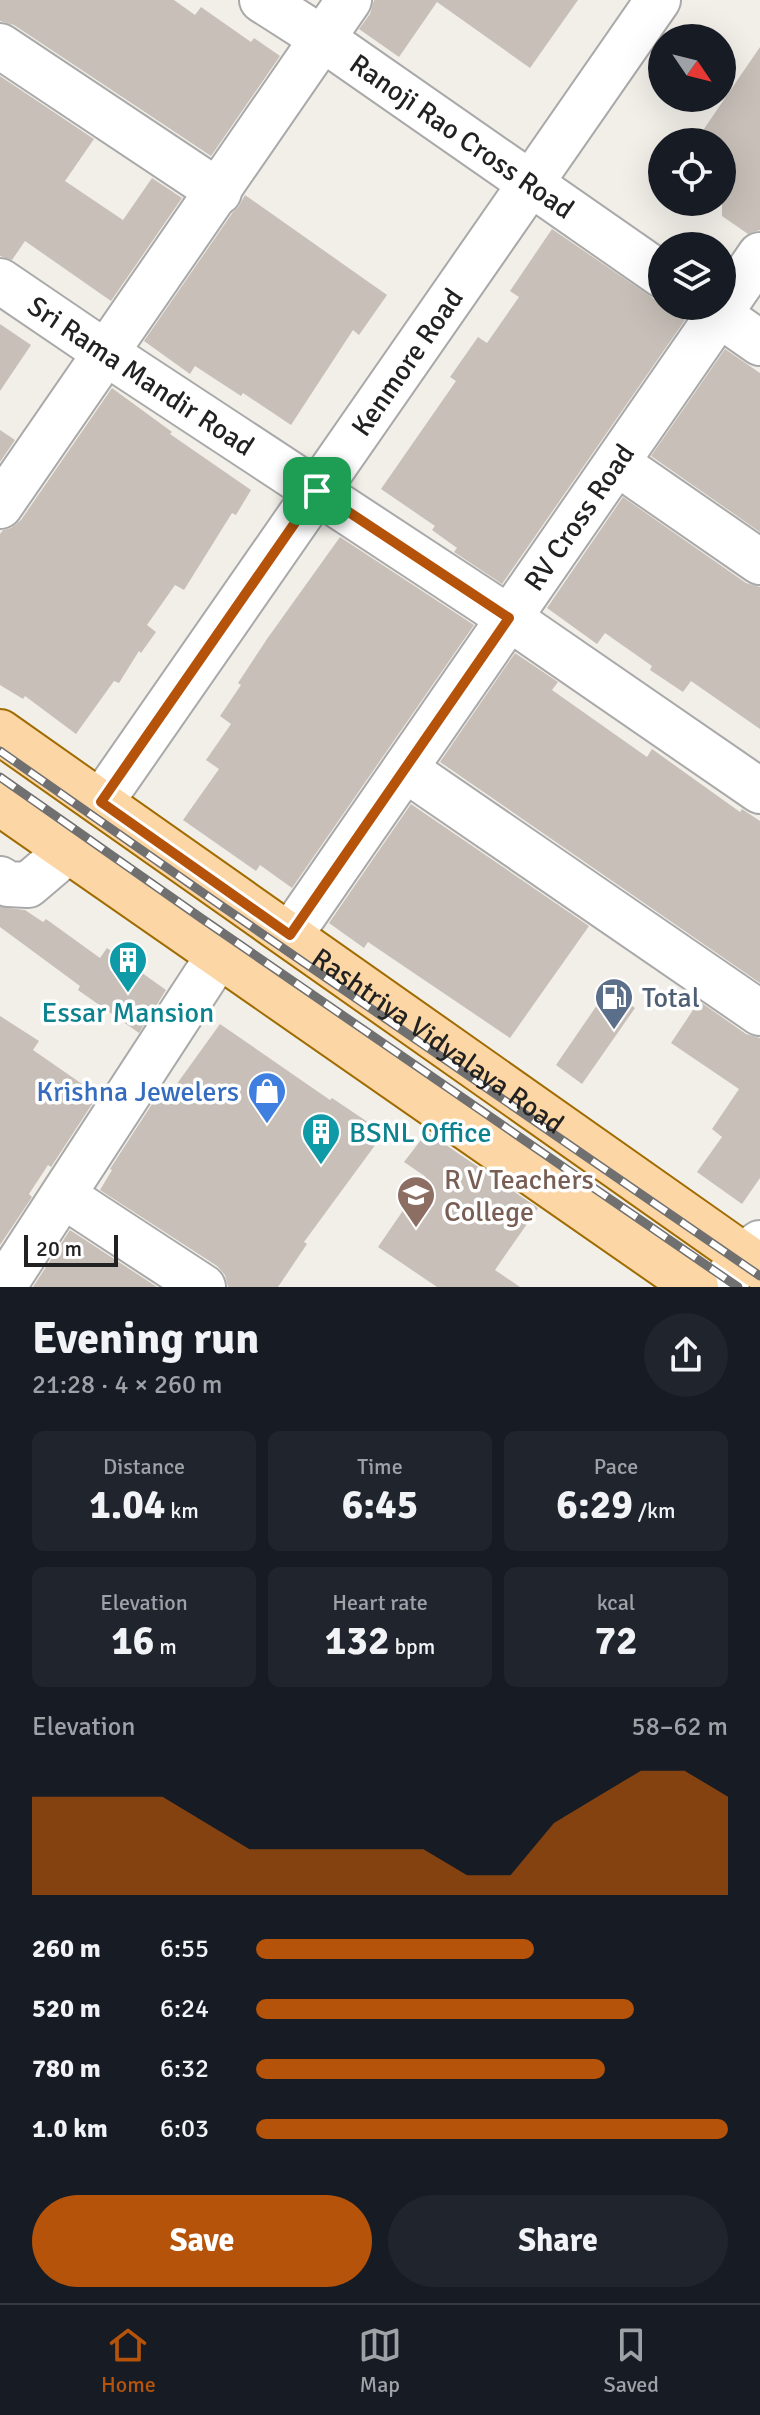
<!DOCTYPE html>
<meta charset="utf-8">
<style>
body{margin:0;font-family:Signika,sans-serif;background:#20242c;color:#f1f3f6;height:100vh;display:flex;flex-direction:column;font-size:30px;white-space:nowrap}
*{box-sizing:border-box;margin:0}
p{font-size:26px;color:#9ea1a6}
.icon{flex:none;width:44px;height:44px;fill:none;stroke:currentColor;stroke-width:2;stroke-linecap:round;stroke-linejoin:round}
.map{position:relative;height:1287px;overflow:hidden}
.details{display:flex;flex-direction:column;background:#171b24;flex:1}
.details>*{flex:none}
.needle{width:52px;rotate:125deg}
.fabs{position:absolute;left:648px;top:24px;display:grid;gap:16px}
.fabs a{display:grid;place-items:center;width:88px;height:88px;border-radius:50%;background:#171b24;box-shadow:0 8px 32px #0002;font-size:40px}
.scale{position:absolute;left:24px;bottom:20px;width:94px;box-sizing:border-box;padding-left:8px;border:4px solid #222;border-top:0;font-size:22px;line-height:28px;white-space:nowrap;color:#222;-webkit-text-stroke:6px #fff;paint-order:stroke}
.pin{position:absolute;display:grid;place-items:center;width:68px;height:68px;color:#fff;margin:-34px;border-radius:16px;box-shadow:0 4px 12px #0006}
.round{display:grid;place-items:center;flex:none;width:84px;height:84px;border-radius:42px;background:#20242c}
.overview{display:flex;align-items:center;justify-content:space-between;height:136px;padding:0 32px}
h1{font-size:44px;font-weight:700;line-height:60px}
.metrics{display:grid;grid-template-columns:repeat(3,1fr);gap:12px;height:136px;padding:8px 32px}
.metrics div{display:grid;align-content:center;border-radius:12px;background:#20242c;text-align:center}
.metrics b{font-size:40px;font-weight:700}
.metrics small{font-size:22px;font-weight:400}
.metrics p{font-size:22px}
.chart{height:224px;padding:16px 32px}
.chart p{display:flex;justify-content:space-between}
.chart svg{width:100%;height:144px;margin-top:8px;fill:#b45309;opacity:.7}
.action{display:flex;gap:16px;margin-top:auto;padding:16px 32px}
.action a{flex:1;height:92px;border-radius:48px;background:#b45309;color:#fff;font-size:32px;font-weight:700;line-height:92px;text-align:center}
.action a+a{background:#20242c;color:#f1f3f6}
ul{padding:0 32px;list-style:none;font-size:26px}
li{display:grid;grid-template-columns:128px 96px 1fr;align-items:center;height:60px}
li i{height:20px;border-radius:10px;background:#b45309}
.dock{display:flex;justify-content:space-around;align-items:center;height:112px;border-top:2px solid #363941;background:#171b24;font-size:22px;color:#9ea1a6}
.dock a{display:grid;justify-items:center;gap:4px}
.dock .current{color:#b45309}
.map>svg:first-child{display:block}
</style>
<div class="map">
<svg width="760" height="1287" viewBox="0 0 760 1287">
<rect width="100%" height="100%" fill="#f2efe9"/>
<path fill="#c7bfb8" d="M 0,0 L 174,0 L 195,15 L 201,7 L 251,42 L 254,38 L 280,56 L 211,156 L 14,25 L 0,21 Z
M 374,0 L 578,0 L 530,68 L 437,2 L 399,57 L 359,29 L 370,14 Z
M 760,47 L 760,230 L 748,234 L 722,216 L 722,142 L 695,142 Z
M 0,76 L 94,139 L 65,181 L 123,220 L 152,178 L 182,198 L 111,301 L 25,241 L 12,260 L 0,256 Z
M 245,195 L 387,295 L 359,335 L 353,330 L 291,425 L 243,393 L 241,396 L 195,366 L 190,374 L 144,341 L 233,212 L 239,206 Z
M 552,229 L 685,320 L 502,584 L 454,552 L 457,548 L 432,530 L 435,526 L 381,489 L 456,381 L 450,377 L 478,337 L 487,343 L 519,297 L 510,291 Z
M 0,324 L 31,345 L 0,391 Z
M 725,349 L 760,373 L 760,532 L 651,456 Z
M 112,388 L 172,432 L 170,434 L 251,490 L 236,515 L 232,513 L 184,590 L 175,585 L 147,625 L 156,632 L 141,653 L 139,651 L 119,683 L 114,681 L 76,734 L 25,696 L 23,699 L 0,685 L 0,534 L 3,530 L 11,528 L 21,520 Z
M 0,430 L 15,440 L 0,462 Z
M 623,497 L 746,583 L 760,587 L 760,729 L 691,681 L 683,692 L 650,670 L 652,666 L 605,633 L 597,644 L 547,608 Z
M 340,537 L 474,625 L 292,888 L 260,865 L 256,871 L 183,820 L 219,769 L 206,760 L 231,724 L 220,716 L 241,685 L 238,683 L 267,639 Z
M 515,653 L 558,682 L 552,690 L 647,757 L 652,749 L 740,812 L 742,809 L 760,821 L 760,983 L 440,762 Z
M 411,804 L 589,926 L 510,1038 L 368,942 L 364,948 L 329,923 Z
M 0,907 L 25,910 L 43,922 L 46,919 L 100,958 L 107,948 L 166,990 L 139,1033 L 78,990 L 80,986 L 0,927 Z
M 608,989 L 635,1008 L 582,1084 L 556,1065 Z
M 699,1001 L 746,1034 L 760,1038 L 760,1178 L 742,1204 L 697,1172 L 722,1137 L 712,1129 L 739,1089 L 671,1043 Z
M 0,1016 L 39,1041 L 33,1050 L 98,1095 L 51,1167 L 48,1165 L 29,1194 L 32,1197 L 0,1245 Z
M 220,1024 L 330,1100 L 332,1098 L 384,1133 L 304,1242 L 307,1244 L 278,1287 L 228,1287 L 225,1275 L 217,1266 L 100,1190 L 112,1170 L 110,1169 L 163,1087 L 171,1092 Z
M 427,1132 L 538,1208 L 495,1270 L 520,1287 L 437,1287 L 378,1247 L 426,1177 L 404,1162 Z
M 70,1230 L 157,1287 L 33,1287 Z"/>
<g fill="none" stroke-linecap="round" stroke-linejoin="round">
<g stroke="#a9a9a9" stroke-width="48">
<g id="minor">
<path id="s1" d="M 262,0 L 323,39 L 662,275"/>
<path d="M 0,46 L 219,192"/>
<path id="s2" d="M 0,281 L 106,353 L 509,618 L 760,791"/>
<path d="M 707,306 L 760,343"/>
<path d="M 617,463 L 760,562"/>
<path d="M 0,506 L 349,0"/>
<path d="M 405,769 L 760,1013"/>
<path id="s3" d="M 101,802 L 658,0"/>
<path d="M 0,879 L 8,884 L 28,885 L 68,851"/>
<path id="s4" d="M 290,935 L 760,255"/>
<path d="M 64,1196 L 203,1287"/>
<path d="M 3,1287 L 219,955"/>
<path d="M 722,1287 L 743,1255 L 760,1243"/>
</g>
</g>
<g stroke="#a06b00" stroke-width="48">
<g id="major">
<path id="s5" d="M 0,732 L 760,1267"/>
<path d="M 0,803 L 696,1287"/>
</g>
</g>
<use href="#minor" stroke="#fff" stroke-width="44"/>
<use href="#major" stroke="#fcd6a4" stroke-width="44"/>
<g stroke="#707070" stroke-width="9">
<path id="rail" d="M 0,751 L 213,900 L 760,1276
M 0,777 L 201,918 L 738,1287"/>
</g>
<use href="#rail" stroke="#fff" stroke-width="6" stroke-dasharray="18" stroke-linecap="butt"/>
</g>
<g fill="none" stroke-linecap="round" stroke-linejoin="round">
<g stroke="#fff" stroke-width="16">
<path id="route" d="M 317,491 L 509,618 L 290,935 L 101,802 Z"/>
</g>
<use href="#route" stroke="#b45309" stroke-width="10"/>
</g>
<defs>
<g id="building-pin" transform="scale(2)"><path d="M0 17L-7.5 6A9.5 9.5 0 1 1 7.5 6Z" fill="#0f9aa8" stroke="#fff"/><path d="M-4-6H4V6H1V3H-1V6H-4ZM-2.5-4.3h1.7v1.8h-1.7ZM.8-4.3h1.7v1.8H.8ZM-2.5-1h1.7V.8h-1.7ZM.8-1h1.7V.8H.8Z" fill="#fff"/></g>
<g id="fuel-pin" transform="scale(2)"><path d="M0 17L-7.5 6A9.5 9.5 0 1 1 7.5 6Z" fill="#5c6f8a" stroke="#fff"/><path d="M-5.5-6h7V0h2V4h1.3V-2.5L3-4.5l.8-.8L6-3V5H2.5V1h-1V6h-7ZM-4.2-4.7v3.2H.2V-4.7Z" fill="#fff"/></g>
<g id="shop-pin" transform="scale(2)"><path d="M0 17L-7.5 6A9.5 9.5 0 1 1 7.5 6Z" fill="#3f7fe0" stroke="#fff"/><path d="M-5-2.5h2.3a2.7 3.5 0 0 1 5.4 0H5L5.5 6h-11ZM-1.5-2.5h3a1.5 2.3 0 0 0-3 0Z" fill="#fff"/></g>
<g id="university-pin" transform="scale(2)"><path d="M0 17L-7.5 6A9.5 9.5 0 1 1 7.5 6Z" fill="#8d6e63" stroke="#fff"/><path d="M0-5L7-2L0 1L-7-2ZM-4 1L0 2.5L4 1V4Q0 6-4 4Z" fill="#fff"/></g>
</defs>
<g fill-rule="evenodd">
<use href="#building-pin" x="128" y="960"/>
<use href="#fuel-pin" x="614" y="997"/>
<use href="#shop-pin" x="267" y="1091"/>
<use href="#building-pin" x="321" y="1132"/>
<use href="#university-pin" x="416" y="1195"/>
</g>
<g text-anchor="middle" stroke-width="7" stroke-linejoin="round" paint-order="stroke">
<g font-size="28" fill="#222" stroke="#fff">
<text dy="10" stroke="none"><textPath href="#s1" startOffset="242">Ranoji Rao Cross Road</textPath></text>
<text dy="10" stroke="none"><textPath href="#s3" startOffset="536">Kenmore Road</textPath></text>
<text dy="10" stroke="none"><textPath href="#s2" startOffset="170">Sri Rama Mandir Road</textPath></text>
<text dy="10" stroke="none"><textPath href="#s4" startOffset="508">RV Cross Road</textPath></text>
<text dy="10" stroke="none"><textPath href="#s5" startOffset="536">Rashtriya Vidyalaya Road</textPath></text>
</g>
<g font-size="28" fill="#4e5e75" stroke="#fff" text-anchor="start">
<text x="642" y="1007">Total</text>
</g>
<g font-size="28" fill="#0d838f" stroke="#fff">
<text x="128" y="1022">Essar Mansion</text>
<text x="349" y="1142" text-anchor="start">BSNL Office</text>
</g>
<g font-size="28" fill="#366cbe" stroke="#fff" text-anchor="end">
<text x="239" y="1101">Krishna Jewelers</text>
</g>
<g font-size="28" fill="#785e54" stroke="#fff" text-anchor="start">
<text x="444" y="1189">R V Teachers<tspan x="444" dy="32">College</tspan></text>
</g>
</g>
</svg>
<div class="fabs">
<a><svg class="needle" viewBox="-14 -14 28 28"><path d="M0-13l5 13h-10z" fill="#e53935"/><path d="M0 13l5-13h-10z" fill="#9ea1a6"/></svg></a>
<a><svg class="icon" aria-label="locate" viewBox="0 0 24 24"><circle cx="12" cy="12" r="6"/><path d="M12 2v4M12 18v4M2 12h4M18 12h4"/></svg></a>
<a><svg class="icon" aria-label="layers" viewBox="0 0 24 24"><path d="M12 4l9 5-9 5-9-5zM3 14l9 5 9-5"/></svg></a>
</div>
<div class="scale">20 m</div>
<div class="pin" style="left:317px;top:491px;background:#1e9e55"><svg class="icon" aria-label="arrive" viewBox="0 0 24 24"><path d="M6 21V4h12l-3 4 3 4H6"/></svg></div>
</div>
<section class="details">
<div class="overview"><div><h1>Evening run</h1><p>21:28 · 4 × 260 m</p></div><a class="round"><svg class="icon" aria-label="share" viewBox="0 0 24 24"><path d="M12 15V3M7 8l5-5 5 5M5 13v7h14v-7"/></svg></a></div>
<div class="metrics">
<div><p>Distance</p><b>1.04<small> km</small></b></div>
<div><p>Time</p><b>6:45</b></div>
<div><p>Pace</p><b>6:29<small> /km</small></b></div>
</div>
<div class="metrics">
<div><p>Elevation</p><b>16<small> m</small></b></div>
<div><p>Heart rate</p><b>132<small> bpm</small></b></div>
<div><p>kcal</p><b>72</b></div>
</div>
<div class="chart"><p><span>Elevation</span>58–62 m</p>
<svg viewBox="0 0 160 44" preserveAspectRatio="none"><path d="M0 44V14L10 14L20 14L30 14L40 22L50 30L60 30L70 30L80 30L90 30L100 38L110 38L120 22L130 14L140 6L150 6L160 14V44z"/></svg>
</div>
<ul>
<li><b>260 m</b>6:55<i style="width:59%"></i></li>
<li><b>520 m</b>6:24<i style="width:80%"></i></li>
<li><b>780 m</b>6:32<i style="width:74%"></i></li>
<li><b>1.0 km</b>6:03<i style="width:100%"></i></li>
</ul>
<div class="action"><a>Save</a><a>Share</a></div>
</section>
<nav class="dock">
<a class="current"><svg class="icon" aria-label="home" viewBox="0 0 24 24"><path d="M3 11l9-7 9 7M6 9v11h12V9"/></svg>Home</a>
<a><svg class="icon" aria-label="map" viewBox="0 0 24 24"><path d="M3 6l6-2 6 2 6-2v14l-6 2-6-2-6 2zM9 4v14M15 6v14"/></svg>Map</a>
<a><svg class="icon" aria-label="saved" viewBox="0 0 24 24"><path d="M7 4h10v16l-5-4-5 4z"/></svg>Saved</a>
</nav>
